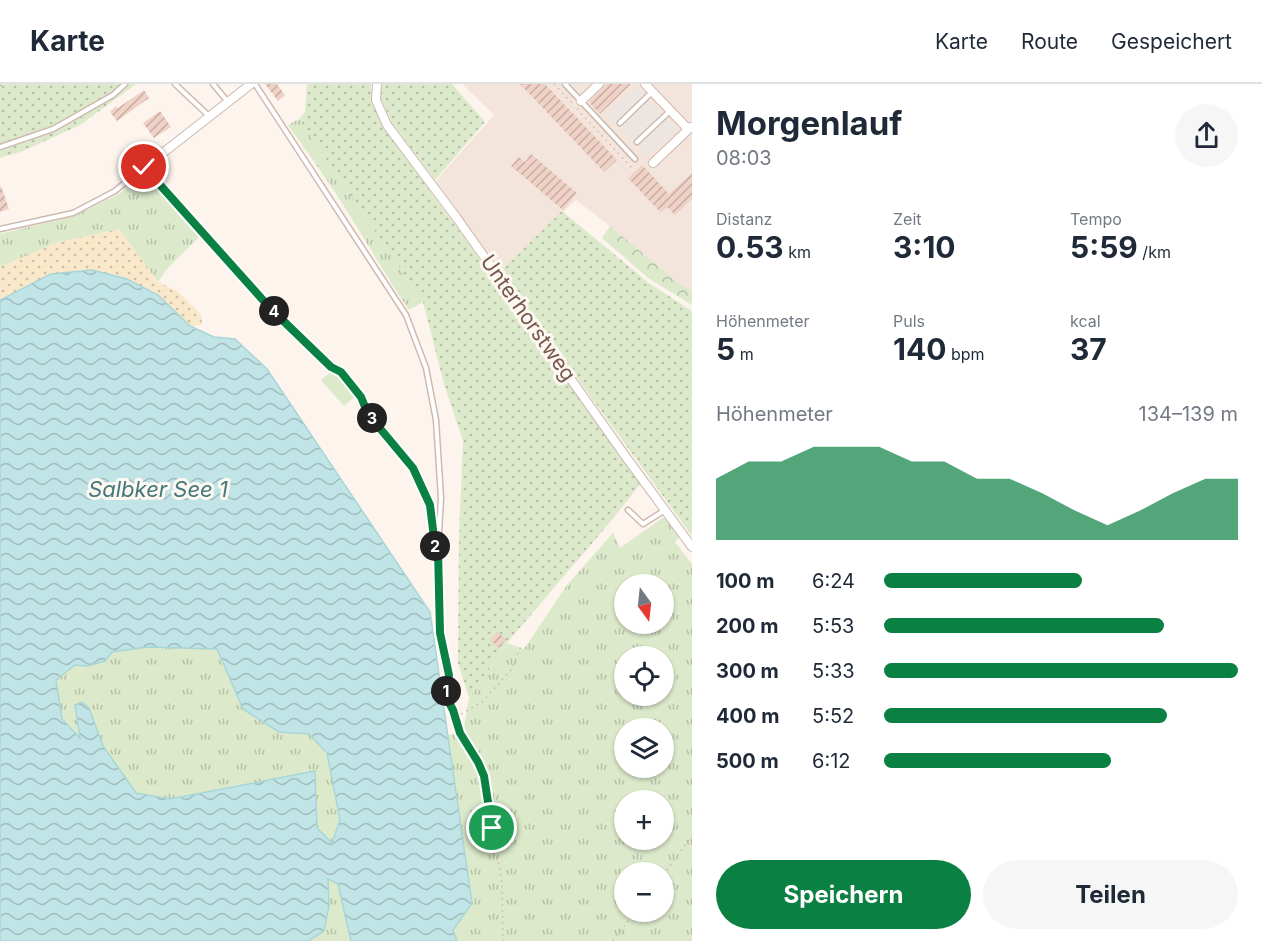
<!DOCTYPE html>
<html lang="de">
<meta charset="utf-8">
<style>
body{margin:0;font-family:Inter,sans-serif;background:#f6f6f7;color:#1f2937;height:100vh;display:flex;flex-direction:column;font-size:22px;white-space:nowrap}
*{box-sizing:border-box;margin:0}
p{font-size:20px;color:#747a83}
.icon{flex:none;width:33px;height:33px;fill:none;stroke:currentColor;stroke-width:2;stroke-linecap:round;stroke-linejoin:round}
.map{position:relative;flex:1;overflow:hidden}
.details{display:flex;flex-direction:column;background:#fff;width:570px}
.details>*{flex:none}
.needle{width:39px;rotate:165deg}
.fabs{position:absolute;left:614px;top:490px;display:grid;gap:12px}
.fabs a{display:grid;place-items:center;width:60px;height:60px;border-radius:50%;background:#fff;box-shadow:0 2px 4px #0004;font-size:30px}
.pin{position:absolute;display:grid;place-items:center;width:51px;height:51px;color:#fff;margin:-26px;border:3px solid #fff;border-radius:50%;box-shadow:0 2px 6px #0007}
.km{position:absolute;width:30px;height:30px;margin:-15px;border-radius:50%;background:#222;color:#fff;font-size:16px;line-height:30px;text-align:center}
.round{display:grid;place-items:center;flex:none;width:63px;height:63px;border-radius:32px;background:#f6f6f7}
.headline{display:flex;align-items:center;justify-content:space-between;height:102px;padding:0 24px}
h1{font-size:33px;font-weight:700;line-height:45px}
.stats{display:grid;grid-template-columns:repeat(3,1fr);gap:9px;height:102px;padding:6px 24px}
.stats div{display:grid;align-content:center}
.stats b{font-size:30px;font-weight:700}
.stats small{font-size:16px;font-weight:400}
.stats p{font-size:16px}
.chart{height:168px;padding:12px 24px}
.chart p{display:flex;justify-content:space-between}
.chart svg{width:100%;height:108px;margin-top:6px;fill:#0b8043;opacity:.7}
.action{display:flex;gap:12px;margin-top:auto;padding:12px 24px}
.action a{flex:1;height:69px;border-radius:36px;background:#0b8043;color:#fff;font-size:24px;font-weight:700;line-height:69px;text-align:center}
.action a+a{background:#f6f6f7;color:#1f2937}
ul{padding:0 24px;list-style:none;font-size:20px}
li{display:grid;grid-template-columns:96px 72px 1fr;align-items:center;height:45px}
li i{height:15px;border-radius:8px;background:#0b8043}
header{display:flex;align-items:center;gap:36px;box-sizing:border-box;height:84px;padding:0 30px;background:#fff;border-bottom:2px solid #e0e1e3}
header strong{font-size:28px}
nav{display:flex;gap:33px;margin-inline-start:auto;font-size:21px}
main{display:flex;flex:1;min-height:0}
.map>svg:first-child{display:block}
</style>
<header>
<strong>Karte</strong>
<nav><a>Karte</a><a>Route</a><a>Gespeichert</a></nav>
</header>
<main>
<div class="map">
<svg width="692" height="857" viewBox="0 0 692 857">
<defs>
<pattern id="grass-tufts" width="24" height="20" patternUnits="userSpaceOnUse" patternTransform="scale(1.5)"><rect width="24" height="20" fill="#dceacb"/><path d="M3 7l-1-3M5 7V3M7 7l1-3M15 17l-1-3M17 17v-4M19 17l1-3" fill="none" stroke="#b7c0a7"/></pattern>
<pattern id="forest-crowns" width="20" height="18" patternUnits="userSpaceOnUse" patternTransform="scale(1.5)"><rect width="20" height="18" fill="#dceacb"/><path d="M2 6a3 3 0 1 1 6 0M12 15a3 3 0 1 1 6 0" fill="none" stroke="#b7c0a7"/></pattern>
<pattern id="sand-dots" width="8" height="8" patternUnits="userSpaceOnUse" patternTransform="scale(1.5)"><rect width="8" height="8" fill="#f9e8ca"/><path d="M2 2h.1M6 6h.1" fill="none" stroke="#cebfa6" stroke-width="1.8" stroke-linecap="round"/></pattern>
<pattern id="garden-dots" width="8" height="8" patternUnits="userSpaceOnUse" patternTransform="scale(1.5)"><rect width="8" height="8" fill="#dceacb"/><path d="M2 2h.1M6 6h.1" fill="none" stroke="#b7c0a7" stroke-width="1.8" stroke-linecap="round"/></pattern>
<pattern id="water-waves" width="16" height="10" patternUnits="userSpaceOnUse" patternTransform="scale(1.5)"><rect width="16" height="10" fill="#c1e5e6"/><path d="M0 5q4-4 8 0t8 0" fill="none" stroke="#a2bcbd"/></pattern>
<pattern id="building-hatch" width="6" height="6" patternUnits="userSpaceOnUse" patternTransform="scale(1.5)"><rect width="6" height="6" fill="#f0d1c6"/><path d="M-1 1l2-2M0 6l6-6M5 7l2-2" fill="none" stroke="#c7aca3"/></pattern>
</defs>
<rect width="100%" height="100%" fill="#fcf4ed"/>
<path fill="#f3e5db" d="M 462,0 L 636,0 L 637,1 L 639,0 L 692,0 L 692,206 L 681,201 L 610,142 L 576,116 L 500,188 L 434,99 L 494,31 Z"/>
<path fill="#ece5e1" d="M 636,4 L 677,47 L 647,72 L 606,30 Z"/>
<path fill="url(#grass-tufts)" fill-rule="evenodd" d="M 299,35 L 423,218 L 409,226 C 391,200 376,174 360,148 C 338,111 313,76 288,41 Z
M 145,90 L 200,152 L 167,185 L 158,198 L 119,145 L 56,159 L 0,183 L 0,150 L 74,132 L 119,110 Z
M 664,433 L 680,452 L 675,458 L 692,480 L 692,857 L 457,857 L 453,846 L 448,651 L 463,648 L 469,614 L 507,559 L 524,565 L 567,501 L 613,449 L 620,464 ZM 624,501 L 663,501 L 663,540 L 624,540 ZM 624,573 L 663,573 L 663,612 L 624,612 ZM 624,645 L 663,645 L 663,684 L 624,684 ZM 624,717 L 663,717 L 663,756 L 624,756 ZM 624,789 L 663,789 L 663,828 L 624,828 Z
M 147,563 L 217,565 L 243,625 L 279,648 L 309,650 L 327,669 L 340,736 L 332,760 L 317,744 L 315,687 L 170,715 L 136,709 L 103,662 L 89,624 L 81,655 L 62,635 L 56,596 L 75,581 L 87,582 L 104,577 L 112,568 Z
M 328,795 L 338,800 L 351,857 L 308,857 L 324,847 L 329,821 Z"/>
<path fill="url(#forest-crowns)" d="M 610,142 L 681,201 L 692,206 L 692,221 L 648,194 L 602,154 Z"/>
<path fill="url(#sand-dots)" d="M 119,145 L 158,198 L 177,207 L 201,230 L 202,241 L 190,242 L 158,211 L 51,190 L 0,216 L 0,183 L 56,159 Z"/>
<path fill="#dceacb" d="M 334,285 L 357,311 L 344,322 L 321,296 Z"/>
<path fill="url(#garden-dots)" d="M 0,0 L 136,0 L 80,41 L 23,67 L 0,74 Z
M 310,0 L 371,0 L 372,18 L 382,41 L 642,398 L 611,437 L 507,559 L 469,614 L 458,579 L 459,452 L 463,357 L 444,300 L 423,218 L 299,35 L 305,28 L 307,1 Z
M 381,0 L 452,0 L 485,38 L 435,96 L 392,39 L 379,10 Z
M 562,127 L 650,200 L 692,227 L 692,452 L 500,188 Z"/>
<path fill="url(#water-waves)" stroke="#a8d6d7" stroke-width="1.5" fill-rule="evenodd" d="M 92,186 L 127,195 L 158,211 L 190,242 L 214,253 L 235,255 L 267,285 L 430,528 L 472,819 L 453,846 L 457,857 L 351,857 L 338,800 L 328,795 L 329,821 L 324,847 L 308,857 L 0,857 L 0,216 L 51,190 ZM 147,563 L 217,565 L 243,625 L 279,648 L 309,650 L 327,669 L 340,736 L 332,759 L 317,744 L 315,687 L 170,715 L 136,709 L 103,662 L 89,624 L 82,618 L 75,621 L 80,654 L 62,635 L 56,596 L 75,581 L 87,582 L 105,577 L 112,568 Z"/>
<path fill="url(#building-hatch)" d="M 265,0 L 277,0 L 285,11 L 278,17 Z
M 520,0 L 545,0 L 617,76 L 604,88 Z
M 606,0 L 631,0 L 600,30 L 589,18 L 603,4 Z
M 144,6 L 149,14 L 117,37 L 110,28 L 116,22 L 118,24 Z
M 160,27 L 171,43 L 154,54 L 143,39 Z
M 531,70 L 577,109 L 563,126 L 511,82 L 519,73 L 525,78 Z
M 642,81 L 669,110 L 692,89 L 692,115 L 675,131 L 667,123 L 661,129 L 628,94 Z
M 0,102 L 1,102 L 9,125 L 0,128 Z
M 497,548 L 506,555 L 499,564 L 490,556 Z"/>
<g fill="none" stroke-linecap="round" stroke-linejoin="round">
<g stroke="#cebab1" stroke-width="7">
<path id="service" d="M 175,0 L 209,32
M 213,0 L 228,18
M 255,0 L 406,231 L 426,284 L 436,336 L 441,414 L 438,466 L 440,549
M 565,0 L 635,75
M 620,39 L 652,8
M 637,58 L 670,27
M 0,63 L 53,45 L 113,11 L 125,0
M 0,145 L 73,129 L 115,107 L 140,86
M 628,426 L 643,440 L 665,426"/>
</g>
<g stroke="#cebab1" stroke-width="10">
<path id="minor" d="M 377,0 L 376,16 L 387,41 L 456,133 L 626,373 L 692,463
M 645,0 L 688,45
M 581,17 L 599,0
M 653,79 L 691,43
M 141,86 L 251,0"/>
</g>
<path stroke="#d6b3a8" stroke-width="1.5" stroke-dasharray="1.5 4.5" stroke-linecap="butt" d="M 554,0 L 572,19
M 0,2 L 3,0
M 577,25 L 632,84 L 634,83
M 151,90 L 270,224 L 331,283 L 341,288 L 361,313 L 368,330 L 413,384 L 430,421 L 432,439
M 442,556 L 449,591 L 445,611 L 453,626 L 460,649 L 478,678 L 484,692 L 502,799 L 503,857
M 456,633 L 482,618 L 511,586 L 522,560
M 663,791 L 692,752
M 613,857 L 635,828"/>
<use href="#service" stroke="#fff" stroke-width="4"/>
<use href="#minor" stroke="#fff" stroke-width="8"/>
</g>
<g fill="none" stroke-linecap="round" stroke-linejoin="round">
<g stroke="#fff" stroke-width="12">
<path id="route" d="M 144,83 L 270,224 L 331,283 L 341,288 L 361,313 L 368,330 L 413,384 L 430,421 L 435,462 L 438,466 L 440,549 L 449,591 L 445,611 L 453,626 L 460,649 L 478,678 L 484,692 L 492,744"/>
</g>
<use href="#route" stroke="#0b8043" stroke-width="8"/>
</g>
<g text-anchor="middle" stroke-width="6" stroke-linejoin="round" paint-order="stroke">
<g font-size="21" fill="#77584f" stroke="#fef8f3">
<text transform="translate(528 234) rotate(55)" y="7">Unterhorstweg</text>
</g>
<g font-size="22" font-style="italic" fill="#43797b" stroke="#fef8f3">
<text x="158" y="413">Salbker See 1</text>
</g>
</g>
</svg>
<div class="fabs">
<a><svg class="needle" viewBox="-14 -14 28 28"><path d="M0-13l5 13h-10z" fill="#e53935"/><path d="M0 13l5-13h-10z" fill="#747a83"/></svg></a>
<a><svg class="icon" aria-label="locate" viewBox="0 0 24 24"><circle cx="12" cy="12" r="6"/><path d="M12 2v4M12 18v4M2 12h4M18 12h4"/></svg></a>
<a><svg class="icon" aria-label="layers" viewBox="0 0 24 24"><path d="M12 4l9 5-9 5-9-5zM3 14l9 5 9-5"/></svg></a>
<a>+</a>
<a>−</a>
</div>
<div class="pin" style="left:492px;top:744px;background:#1e9e55"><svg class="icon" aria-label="arrive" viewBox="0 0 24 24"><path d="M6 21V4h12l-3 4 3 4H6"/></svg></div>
<div class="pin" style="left:144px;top:83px;background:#d93025"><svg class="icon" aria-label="check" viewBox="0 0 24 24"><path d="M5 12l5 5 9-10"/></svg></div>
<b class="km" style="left:446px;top:607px">1</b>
<b class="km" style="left:435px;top:462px">2</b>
<b class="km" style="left:372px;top:334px">3</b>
<b class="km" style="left:274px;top:227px">4</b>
</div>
<section class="details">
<div class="headline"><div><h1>Morgenlauf</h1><p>08:03</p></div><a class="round"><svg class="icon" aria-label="share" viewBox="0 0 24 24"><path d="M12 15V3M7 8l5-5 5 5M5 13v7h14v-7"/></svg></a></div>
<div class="stats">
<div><p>Distanz</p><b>0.53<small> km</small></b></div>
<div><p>Zeit</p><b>3:10</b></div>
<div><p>Tempo</p><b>5:59<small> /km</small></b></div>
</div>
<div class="stats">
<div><p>Höhenmeter</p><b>5<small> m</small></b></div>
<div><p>Puls</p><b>140<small> bpm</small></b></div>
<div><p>kcal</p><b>37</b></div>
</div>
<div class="chart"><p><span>Höhenmeter</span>134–139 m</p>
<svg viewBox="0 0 160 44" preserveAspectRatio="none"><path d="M0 44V19L10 12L20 12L30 6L40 6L50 6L60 12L70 12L80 19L90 19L100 25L110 32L120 38L130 32L140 25L150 19L160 19V44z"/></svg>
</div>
<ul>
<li><b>100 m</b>6:24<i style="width:56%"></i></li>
<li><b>200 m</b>5:53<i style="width:79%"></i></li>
<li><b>300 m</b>5:33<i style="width:100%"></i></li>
<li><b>400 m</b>5:52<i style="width:80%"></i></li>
<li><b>500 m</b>6:12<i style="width:64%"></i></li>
</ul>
<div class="action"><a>Speichern</a><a>Teilen</a></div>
</section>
</main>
